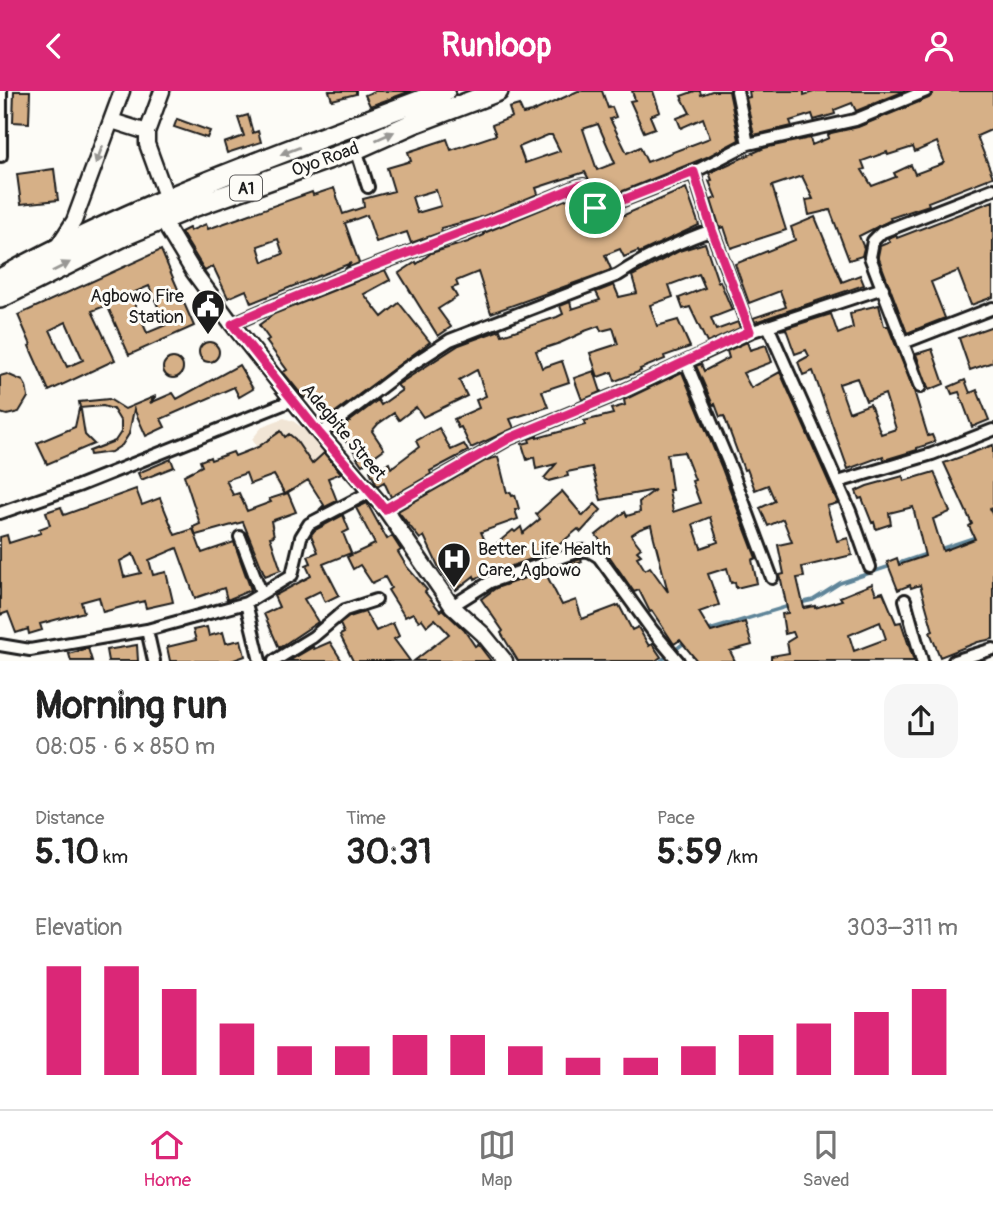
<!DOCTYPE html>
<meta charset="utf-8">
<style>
body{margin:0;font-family:Pangolin,sans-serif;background:#f6f6f6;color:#222;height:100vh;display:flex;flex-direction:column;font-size:26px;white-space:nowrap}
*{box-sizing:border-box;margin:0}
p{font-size:23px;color:#767676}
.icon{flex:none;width:38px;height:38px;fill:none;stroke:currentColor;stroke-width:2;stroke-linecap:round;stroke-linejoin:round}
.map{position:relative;height:570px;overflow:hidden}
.side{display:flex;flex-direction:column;background:#fff;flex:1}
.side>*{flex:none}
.pin{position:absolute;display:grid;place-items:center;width:60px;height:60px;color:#fff;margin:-30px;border:4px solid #fff;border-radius:50%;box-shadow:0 2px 7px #0007}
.round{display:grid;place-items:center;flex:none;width:74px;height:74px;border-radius:21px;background:#f6f6f6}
.headline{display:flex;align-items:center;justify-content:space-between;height:119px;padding:0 35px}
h1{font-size:38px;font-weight:700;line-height:52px}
.stats{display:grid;grid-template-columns:repeat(3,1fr);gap:10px;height:119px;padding:7px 35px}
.stats div{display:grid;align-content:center}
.stats b{font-size:35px;font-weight:700}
.stats small{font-size:19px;font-weight:400}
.stats p{font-size:19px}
.chart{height:196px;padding:14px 35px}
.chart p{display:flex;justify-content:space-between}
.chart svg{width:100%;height:126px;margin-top:7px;stroke:#db2777;stroke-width:6}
header{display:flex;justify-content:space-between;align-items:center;height:91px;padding:0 35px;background:#db2777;color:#fff;font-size:32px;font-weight:700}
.tabs{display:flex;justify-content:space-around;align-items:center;height:98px;border-top:2px solid #e0e0e0;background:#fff;font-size:19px;color:#767676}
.tabs a{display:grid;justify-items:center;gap:4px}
.tabs .on{color:#db2777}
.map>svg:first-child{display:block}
</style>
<header><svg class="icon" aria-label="back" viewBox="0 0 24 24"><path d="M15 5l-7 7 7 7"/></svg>Runloop<svg class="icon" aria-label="person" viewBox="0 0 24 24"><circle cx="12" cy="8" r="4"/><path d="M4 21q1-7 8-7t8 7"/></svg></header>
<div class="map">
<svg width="993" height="570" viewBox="0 0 993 570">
<rect width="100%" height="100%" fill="#fdfcf7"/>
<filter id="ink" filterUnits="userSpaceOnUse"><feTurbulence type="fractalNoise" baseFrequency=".0143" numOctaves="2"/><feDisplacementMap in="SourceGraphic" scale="14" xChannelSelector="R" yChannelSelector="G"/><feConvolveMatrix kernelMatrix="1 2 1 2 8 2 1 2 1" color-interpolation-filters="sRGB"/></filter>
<g filter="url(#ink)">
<path fill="#f1e5d5" d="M 284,327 L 293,330 L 325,353 L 339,368 L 319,385 L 284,405 L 252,348 L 263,335 Z"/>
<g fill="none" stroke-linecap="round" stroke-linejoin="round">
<path stroke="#5f8599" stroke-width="3.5" d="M 940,458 L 976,446
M 800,512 L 813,509 L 840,492 L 926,463
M 706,540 L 789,515
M 661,570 L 684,552"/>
</g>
<path fill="#d6b087" stroke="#1c1c1c" stroke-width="2" fill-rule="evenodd" d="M 14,0 L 30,0 L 29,32 L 13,31 Z
M 329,0 L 356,0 L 356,3 L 332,9 Z
M 375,0 L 411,0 L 370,15 L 365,4 Z
M 578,0 L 602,0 L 608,17 L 612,16 L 616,26 L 610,28 L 627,62 L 640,56 L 647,71 L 710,47 L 703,27 L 681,37 L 677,27 L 690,22 L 681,5 L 695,0 L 700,0 L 701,4 L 712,0 L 729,0 L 739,49 L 707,66 L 603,108 L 599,96 L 594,98 L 585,81 L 536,97 L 538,103 L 479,127 L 441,137 L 442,141 L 411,152 L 407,141 L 376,151 L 367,124 L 345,132 L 359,172 L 345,178 L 351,172 L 251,212 L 246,199 L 228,207 L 213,175 L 205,180 L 181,141 L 189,137 L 190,140 L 206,133 L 208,138 L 312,101 L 313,104 L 334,97 L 343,123 L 364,116 L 363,108 L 394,100 L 387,77 L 411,70 L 408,61 L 447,48 L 451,59 L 496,44 L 492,34 L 512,26 L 509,17 L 519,14 L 523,23 L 532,21 ZM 598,33 L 615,72 L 597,79 L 583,38 ZM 548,44 L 552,44 L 560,60 L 525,72 L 519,56 ZM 436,99 L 441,115 L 417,122 L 412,106 ZM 278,148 L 283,163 L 263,171 L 258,155 Z
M 632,0 L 653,0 L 660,21 L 650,25 L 655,37 L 644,41 L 630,10 L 635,9 Z
M 749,0 L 804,0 L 804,4 L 817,0 L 905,0 L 856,20 L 852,12 L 834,19 L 835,23 L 814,29 L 812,23 L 790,30 L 792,35 L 754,44 L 746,7 L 750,6 Z
M 934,0 L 993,0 L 993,38 L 977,45 L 993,86 L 928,111 L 929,114 L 890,127 L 891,129 L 859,145 L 864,157 L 862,165 L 849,169 L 830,119 L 809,124 L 806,109 L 813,108 L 802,85 L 772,95 L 786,139 L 731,157 L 724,136 L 720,137 L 711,109 L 716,107 L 709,90 L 712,89 L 709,82 L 764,57 L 810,47 L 812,54 L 829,47 L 828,44 L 831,42 L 858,36 L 929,7 ZM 937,51 L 944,70 L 942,73 L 915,83 L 911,74 L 894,82 L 896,86 L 872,95 L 862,79 L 865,78 L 862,70 L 887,61 L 888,64 L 913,56 L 915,61 Z
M 248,24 L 253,42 L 258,40 L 261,51 L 227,62 L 224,52 L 244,45 L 238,27 Z
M 177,28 L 210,40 L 207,47 L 174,36 Z
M 54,78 L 58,109 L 21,113 L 17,83 Z
M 686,97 L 699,134 L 639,162 L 638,160 L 624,166 L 620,158 L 605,164 L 611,178 L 608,180 L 491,222 L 478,181 L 456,190 L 458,195 L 452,197 L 457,206 L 438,218 L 451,236 L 438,245 L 399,182 L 416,171 L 417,173 L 431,162 L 468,151 L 484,144 L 484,142 L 579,103 L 592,130 L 597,129 L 599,135 Z
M 993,110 L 993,206 L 971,214 L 958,180 L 931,191 L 945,227 L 907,242 L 878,165 L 880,155 L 890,151 L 888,147 L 896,144 L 897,147 Z
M 815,126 L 842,191 L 860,184 L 864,194 L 755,231 L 753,227 L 786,216 L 780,200 L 749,212 L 735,173 L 795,149 L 791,136 Z
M 705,152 L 718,191 L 720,190 L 732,219 L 711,227 L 716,239 L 738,231 L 740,237 L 707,252 L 690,216 L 683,218 L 679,207 L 705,197 L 699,183 L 669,194 L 673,206 L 650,214 L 657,235 L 678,229 L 690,256 L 664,265 L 665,268 L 640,278 L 641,280 L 615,290 L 612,281 L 598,286 L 590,262 L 618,253 L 613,237 L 601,240 L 599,235 L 582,241 L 582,242 L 560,252 L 536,260 L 542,277 L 562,270 L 569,291 L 542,300 L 548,316 L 510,328 L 514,337 L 471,357 L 461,336 L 458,337 L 454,328 L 479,317 L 476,309 L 486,305 L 477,279 L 459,289 L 467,305 L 423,326 L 416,316 L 399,329 L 394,322 L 378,333 L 372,340 L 384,358 L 362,374 L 357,367 L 359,366 L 337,340 L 378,309 L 381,314 L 402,299 L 397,294 L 459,254 L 500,239 L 502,244 L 557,226 L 563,223 L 560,215 L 570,211 L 572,218 L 600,209 L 596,201 L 614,194 L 619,206 L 637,202 L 632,185 L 679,160 Z
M 161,159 L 194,235 L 129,264 L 107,214 L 92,220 L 115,269 L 49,300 L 29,255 L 31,254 L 18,224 ZM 149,195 L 166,234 L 147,242 L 130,203 ZM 66,231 L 83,269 L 67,276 L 50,239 Z
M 385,179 L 390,189 L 364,203 L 382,226 L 399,212 L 430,251 L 326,328 L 310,304 L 304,307 L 283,281 L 287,279 L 266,250 L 269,248 L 259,234 L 274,223 Z
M 879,214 L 884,235 L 888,235 L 914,300 L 928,345 L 932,344 L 935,351 L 917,357 L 917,359 L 884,369 L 883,365 L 848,378 L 813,280 L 803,284 L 798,271 L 809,265 L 806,259 L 795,263 L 786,238 L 780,239 L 831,223 L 838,243 L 853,237 L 850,223 L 854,222 L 854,220 ZM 857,287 L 866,310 L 885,303 L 896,338 L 881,343 L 870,313 L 849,321 L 839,293 Z
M 993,235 L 993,271 L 970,279 L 959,247 Z
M 747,251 L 750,259 L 766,254 L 772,271 L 743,282 L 751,297 L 780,281 L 838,412 L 827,415 L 837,450 L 848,447 L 852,464 L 802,476 L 804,486 L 797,487 L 804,517 L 815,515 L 815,517 L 842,509 L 840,506 L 872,493 L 876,503 L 883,501 L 896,532 L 901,531 L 914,570 L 771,570 L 771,565 L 789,562 L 787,551 L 795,546 L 793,541 L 785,543 L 782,523 L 788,522 L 780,484 L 784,483 L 778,454 L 792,451 L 783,428 L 768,435 L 760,417 L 775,410 L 768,394 L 755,399 L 747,378 L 744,379 L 724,325 L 720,326 L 715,313 L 713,314 L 696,275 L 701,273 L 704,280 L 729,267 L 727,260 ZM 880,531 L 886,548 L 854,560 L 849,544 Z
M199 261a10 10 0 1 1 20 0a10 10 0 1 1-20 0Z
M 932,258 L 944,293 L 929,299 L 916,263 Z
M163 277a10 10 0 1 1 20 0a10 10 0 1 1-20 0Z
M 239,274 L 253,298 L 239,306 L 234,296 L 161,328 L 165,336 L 146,345 L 134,318 L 129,343 L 122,354 L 111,361 L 90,364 L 89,360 L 115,350 L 121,341 L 121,331 L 113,318 L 103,315 L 80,317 L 79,311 L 109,308 L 125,318 L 156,305 L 150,312 L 173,302 L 177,308 Z
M 594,280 L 601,301 L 582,309 L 574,287 Z
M 682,281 L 721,375 L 756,467 L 752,469 L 757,492 L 736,497 L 735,491 L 731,492 L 727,477 L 708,483 L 719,514 L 699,521 L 711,541 L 745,531 L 752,554 L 730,560 L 735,570 L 697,570 L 680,549 L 674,553 L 652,520 L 650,521 L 639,499 L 634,501 L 605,459 L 602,459 L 597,451 L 600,449 L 596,444 L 625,421 L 627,425 L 640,421 L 639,411 L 655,399 L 601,409 L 592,376 L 567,381 L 568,385 L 549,390 L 544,387 L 556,373 L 536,378 L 534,366 L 527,369 L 522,353 L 530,351 L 529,348 L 537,345 L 537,347 L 585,334 L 584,330 L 613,323 L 611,318 L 625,314 L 624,309 ZM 684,361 L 695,389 L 692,390 L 700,412 L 673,421 L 669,399 L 672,399 L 667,363 ZM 710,426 L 718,451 L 701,457 L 693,433 ZM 651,434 L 654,447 L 668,501 L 650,476 L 645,479 L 637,466 L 641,464 L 637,460 L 641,457 L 631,444 L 640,438 Z
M 7,283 L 23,290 L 26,295 L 28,306 L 19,321 L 7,324 L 0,322 L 0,285 Z
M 965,289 L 970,302 L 977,299 L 989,329 L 972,336 L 959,301 L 952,303 L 949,296 Z
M 79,318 L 81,319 L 85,344 L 94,353 L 47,373 L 37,352 L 75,336 Z
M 439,337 L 451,359 L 464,353 L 468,360 L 430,380 L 431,383 L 391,406 L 384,391 L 377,395 L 370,380 L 389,372 L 391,377 L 419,356 L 416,350 Z
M 281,340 L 285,346 L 289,343 L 295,348 L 312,373 L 324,362 L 341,382 L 328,387 L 337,410 L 319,419 L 324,414 L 308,389 L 285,403 L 274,384 L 250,393 L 246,382 L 226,389 L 233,404 L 239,402 L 247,420 L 271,411 L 269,408 L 288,402 L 296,421 L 271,430 L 274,445 L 270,446 L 281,479 L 265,485 L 243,431 L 196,444 L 193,436 L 200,433 L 184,384 L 202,375 L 200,370 L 210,366 L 211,369 L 233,361 L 235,365 L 258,356 Z
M 993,354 L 993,417 L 990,418 L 993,425 L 993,548 L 978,551 L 940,566 L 930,541 L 933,540 L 920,494 L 911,497 L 910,494 L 898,499 L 887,471 L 897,467 L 899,474 L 925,465 L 913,416 L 889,422 L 891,433 L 876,438 L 874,431 L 872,432 L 862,407 L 859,408 L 856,400 L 867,395 L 903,385 L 904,390 L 934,381 L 950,421 L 933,428 L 943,460 L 975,448 L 969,435 L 972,433 L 944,372 Z
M 498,366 L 507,402 L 510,401 L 512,405 L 515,404 L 519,418 L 515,419 L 518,428 L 481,441 L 489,459 L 513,439 L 515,441 L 521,436 L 523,442 L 540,428 L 536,423 L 562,400 L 583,425 L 595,413 L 601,419 L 581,441 L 578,438 L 554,458 L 550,454 L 537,466 L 500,479 L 498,477 L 475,488 L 474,485 L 456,499 L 439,477 L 424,445 L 420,448 L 398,420 L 487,369 Z
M 171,368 L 174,376 L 141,389 L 138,382 Z
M 136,398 L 142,414 L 160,407 L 175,444 L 193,438 L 202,462 L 234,451 L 251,499 L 227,509 L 224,497 L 195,507 L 177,457 L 149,469 L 153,484 L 166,481 L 173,511 L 146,517 L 144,510 L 103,521 L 99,506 L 81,511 L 84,521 L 40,533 L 42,539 L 29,543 L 28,538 L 16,542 L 8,521 L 0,524 L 0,446 L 7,444 L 9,452 L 41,442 L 39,438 L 50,434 L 46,421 L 61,416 L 64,424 ZM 133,463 L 141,482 L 124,486 L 120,470 Z
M 367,412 L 387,448 L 392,445 L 401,459 L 398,461 L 407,476 L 427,499 L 425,501 L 440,520 L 442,518 L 464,539 L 475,555 L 478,553 L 491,570 L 414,570 L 449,543 L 435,528 L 427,535 L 422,528 L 419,530 L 413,522 L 405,526 L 388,499 L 391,497 L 385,486 L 372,492 L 360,474 L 353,478 L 347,466 L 375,453 L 356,417 Z
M 343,424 L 349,439 L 343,442 L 351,462 L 323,473 L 339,504 L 325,511 L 320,500 L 304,508 L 318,531 L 279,557 L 264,523 L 279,516 L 274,505 L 311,485 L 306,474 L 311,472 L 308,465 L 318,461 L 311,444 L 315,439 Z
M 581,468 L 582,471 L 547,485 L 562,514 L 576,509 L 582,528 L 619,514 L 632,539 L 638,536 L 649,555 L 652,553 L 661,566 L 655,570 L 518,570 L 501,542 L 503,540 L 481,508 L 496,497 Z
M 365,521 L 376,540 L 393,532 L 399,545 L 394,548 L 410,570 L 353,570 L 340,544 L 344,542 L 340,533 L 349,526 Z
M 207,536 L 209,545 L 223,541 L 226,552 L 241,549 L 245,565 L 231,570 L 170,570 L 167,556 L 196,549 L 193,539 Z
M 330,551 L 342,570 L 289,570 L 313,556 L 314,558 Z
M 137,554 L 138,570 L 108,570 L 106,559 Z
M 88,557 L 92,570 L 71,570 L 69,563 Z"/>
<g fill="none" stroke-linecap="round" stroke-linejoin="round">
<g stroke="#1c1c1c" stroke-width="16">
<path id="street" d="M 737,0 L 748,53
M 356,58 L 368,96
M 1,65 L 1,0
M 694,81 L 712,139 L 750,241
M 232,233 C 345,182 464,144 578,95 L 583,94 L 595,117 L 600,118 L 694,81 L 748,53 L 855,29 L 926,0
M 768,235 L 850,420 L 870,476
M 903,252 L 993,217
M 686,271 L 732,380 L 772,487
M 920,296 L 870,166 L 873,150 L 882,141 L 993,98
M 320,343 L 405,278 L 450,249 L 618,184 C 648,164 679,151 712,139
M 838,391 L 932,363 L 993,339
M 385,418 L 510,347 L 612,305 L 750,241 L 883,197
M 0,422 L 78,395 L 293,309
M 240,446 L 261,501
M 905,509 L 922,570
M 246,512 L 260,570
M 452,515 L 490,491 L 576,461 C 586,458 590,460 599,466 L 652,539 L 678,570
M 147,539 L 154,570
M 0,554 L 30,559 L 147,539 L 246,512 L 292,484 L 301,446 L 309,433 L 370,401
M 274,570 L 313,546 L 345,519 L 376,509
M 954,570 L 993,558"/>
</g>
<g stroke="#1c1c1c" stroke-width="19">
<path id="secondary" d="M 162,0 L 147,41 L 147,53 L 167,108
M 112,30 L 147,41
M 162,129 L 193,180 L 232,233 L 320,343 L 385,418 L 452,515 L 483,543 L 505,570
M 57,156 L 74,130 L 122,0"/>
</g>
<g stroke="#1c1c1c" stroke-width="24">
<path id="highway" d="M 0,188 C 141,109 295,58 445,0
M 0,207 L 128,143 L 193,116 L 356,58 L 414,32 L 498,0"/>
</g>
<use href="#street" stroke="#fdfcf7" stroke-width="10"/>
<use href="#secondary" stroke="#fdfcf7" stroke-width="14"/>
<use href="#highway" stroke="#fdfcf7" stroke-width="19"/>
</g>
<defs><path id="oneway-solid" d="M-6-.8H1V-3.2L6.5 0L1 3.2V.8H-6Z" transform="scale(1.75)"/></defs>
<g fill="#989794">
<use href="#oneway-solid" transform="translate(385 45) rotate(-24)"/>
<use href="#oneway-solid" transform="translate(290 60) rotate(159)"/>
<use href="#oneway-solid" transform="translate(99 64) rotate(111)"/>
<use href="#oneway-solid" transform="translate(61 176) rotate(-27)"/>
</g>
</g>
<g fill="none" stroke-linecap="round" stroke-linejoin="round" filter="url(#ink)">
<g stroke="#fff" stroke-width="14">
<path id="route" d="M 694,81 L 712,139 L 750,240 L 612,305 L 510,347 L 385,418 L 320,343 L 232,233 C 345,182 464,144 578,95 L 583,94 L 595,117 L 600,118 Z"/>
</g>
<use href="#route" stroke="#db2777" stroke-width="9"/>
</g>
<defs>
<g id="civic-pin" transform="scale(1.75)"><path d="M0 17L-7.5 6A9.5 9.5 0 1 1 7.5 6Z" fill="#1c1c1c" stroke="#fdfcf7"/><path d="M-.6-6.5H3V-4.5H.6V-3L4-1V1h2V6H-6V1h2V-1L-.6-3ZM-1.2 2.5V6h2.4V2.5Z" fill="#fff"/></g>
<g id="hospital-pin" transform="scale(1.75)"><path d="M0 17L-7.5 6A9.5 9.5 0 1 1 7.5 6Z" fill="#1c1c1c" stroke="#fdfcf7"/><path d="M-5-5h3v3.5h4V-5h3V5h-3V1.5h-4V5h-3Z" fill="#fff"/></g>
</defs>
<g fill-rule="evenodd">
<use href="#civic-pin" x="208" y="215"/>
<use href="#hospital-pin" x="454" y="468"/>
</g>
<g text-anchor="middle" stroke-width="6" stroke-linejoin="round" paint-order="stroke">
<rect fill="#fdfcf7" stroke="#605f5e" stroke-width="2" x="230" y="84.5" width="32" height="25" rx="5"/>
<g font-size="16" font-weight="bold" fill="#1c1c1c">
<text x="246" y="103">A1</text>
</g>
<g font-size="18" fill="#1c1c1c" stroke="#fdfcf7">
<text transform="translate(325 68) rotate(-20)" y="6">Oyo Road</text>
<text transform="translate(344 341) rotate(50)" y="6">Adegbite Street</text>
</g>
<g font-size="18" fill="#1c1c1c" stroke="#fdfcf7" text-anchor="end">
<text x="184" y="211">Agbowo Fire<tspan x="184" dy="21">Station</tspan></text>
<text x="478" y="464" text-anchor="start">Better Life Health<tspan x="478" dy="21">Care, Agbowo</tspan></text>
</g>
</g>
</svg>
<div class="pin" style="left:595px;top:117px;background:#1e9e55"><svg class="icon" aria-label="arrive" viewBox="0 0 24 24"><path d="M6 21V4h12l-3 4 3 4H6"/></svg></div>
</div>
<section class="side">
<div class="headline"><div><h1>Morning run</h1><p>08:05 · 6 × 850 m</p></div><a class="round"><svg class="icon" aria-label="share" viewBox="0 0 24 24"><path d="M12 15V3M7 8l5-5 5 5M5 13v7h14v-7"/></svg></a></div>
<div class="stats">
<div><p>Distance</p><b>5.10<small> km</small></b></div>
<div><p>Time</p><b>30:31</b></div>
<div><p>Pace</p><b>5:59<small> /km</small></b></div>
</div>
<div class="chart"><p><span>Elevation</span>303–311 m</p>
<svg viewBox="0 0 160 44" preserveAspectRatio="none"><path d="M5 44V6M15 44V6M25 44V14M35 44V26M45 44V34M55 44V34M65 44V30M75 44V30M85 44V34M95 44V38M105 44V38M115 44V34M125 44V30M135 44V26M145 44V22M155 44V14"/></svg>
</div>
</section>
<nav class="tabs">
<a class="on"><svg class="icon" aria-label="home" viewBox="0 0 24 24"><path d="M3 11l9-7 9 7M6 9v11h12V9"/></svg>Home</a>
<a><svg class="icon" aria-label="map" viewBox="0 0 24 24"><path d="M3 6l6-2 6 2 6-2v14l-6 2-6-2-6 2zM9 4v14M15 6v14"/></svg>Map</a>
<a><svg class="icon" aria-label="saved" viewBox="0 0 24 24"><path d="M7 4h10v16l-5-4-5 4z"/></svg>Saved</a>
</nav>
